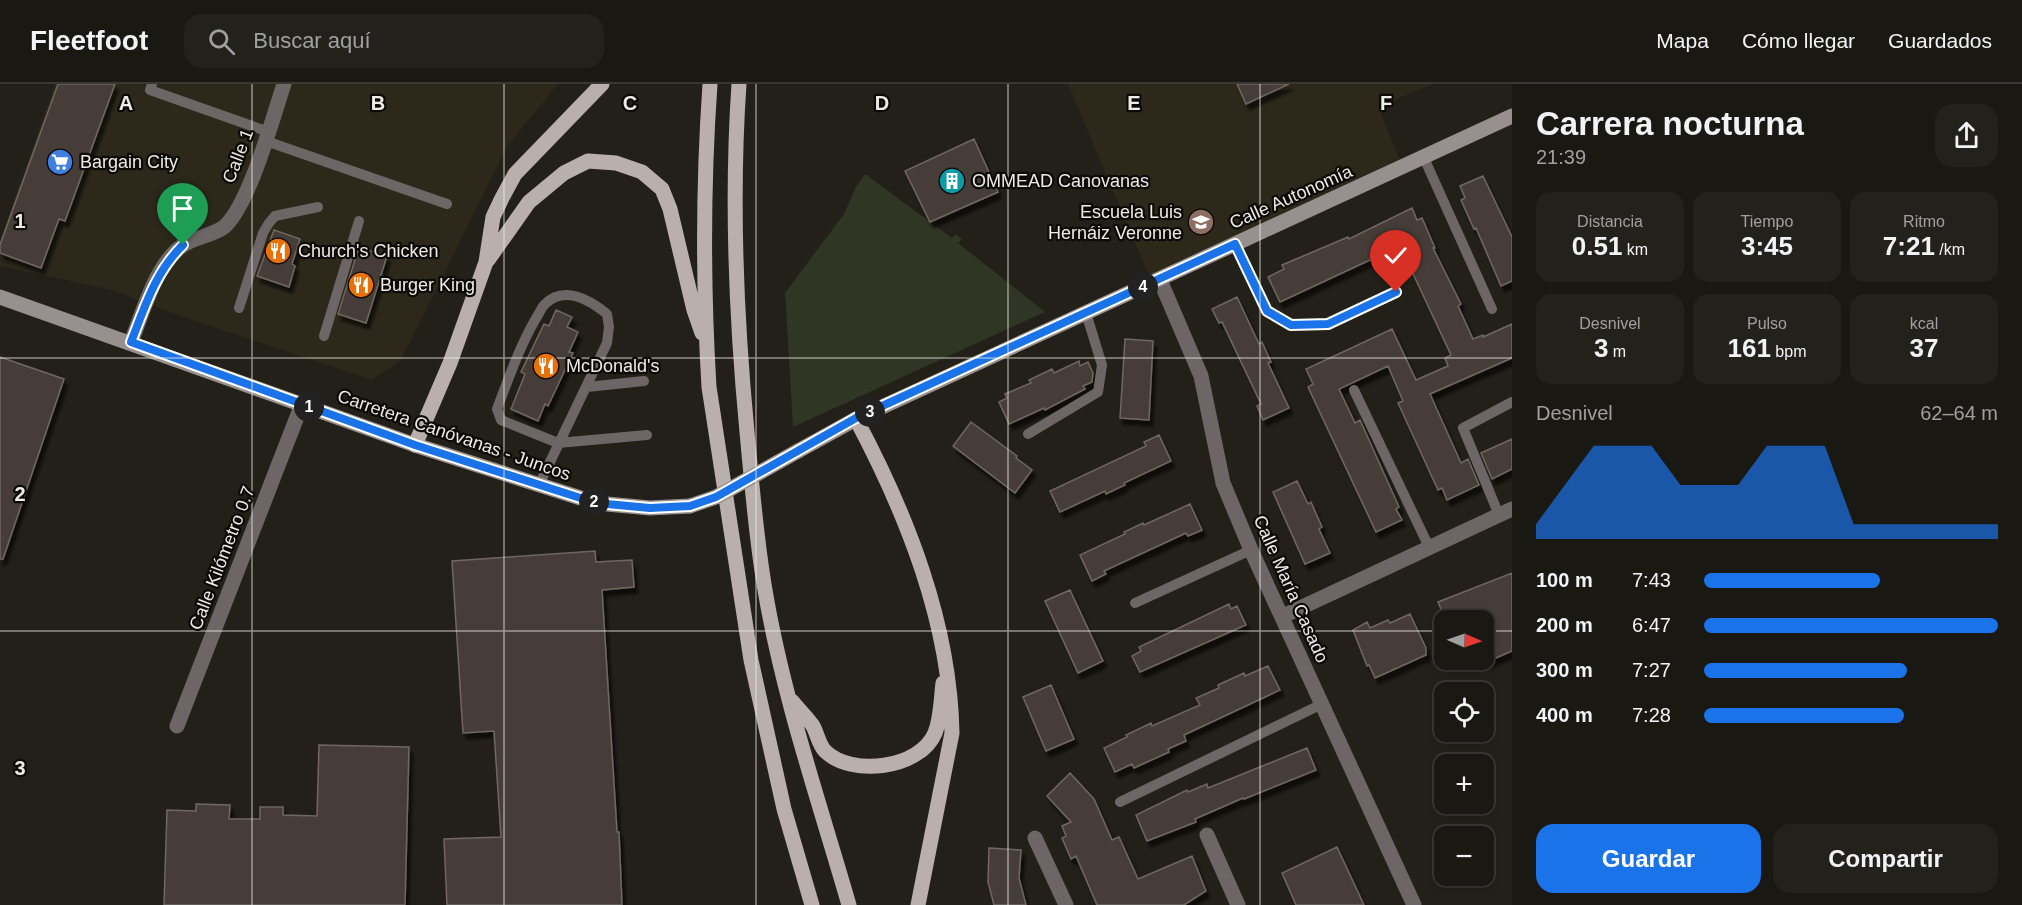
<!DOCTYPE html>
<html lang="es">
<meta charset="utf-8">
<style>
body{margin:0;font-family:Arial,sans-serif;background:#23211c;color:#f1f3f6;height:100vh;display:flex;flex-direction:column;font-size:22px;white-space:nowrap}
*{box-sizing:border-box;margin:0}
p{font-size:20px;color:#9fa0a0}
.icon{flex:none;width:33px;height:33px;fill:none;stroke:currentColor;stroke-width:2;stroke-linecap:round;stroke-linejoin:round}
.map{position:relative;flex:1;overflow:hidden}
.drawer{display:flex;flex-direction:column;background:#1a1813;width:510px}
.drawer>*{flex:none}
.needle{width:39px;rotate:92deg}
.controls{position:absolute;left:1434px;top:526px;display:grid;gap:12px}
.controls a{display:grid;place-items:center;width:60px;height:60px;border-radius:12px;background:#1a1813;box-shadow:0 3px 9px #0003,0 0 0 2px #383733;font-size:30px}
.pin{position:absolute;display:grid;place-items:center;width:51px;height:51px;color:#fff;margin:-62px -26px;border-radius:50% 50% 50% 0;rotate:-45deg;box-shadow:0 0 6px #0007}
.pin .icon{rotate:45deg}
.km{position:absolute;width:30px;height:30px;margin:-15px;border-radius:50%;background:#222;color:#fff;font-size:16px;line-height:30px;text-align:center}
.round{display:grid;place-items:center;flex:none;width:63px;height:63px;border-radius:18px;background:#23211c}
.overview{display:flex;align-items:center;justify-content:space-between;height:102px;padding:0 24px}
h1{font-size:33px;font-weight:700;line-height:45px}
.figures{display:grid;grid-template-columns:repeat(3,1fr);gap:9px;height:102px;padding:6px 24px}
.figures div{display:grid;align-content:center;border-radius:15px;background:#23211c;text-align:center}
.figures b{font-size:26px;font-weight:700}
.figures small{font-size:16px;font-weight:400}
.figures p{font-size:16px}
.chart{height:168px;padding:12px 24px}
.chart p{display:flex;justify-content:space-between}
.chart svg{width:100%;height:108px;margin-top:6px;fill:#1a73e8;opacity:.7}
.cta{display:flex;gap:12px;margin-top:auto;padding:12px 24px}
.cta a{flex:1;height:69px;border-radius:18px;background:#1a73e8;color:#fff;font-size:24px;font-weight:700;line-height:69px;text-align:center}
.cta a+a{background:#23211c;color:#f1f3f6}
ul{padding:0 24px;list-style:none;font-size:20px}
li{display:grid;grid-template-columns:96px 72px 1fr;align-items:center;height:45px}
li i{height:15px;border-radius:8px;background:#1a73e8}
header{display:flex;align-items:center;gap:36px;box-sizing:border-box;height:84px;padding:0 30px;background:#1a1813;border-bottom:2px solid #383733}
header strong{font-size:28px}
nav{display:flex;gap:33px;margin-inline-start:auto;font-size:21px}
.search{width:420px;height:54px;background:#23211c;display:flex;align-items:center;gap:15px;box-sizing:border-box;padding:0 21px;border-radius:18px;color:#9fa0a0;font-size:22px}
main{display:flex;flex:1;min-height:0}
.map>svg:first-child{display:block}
</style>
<header>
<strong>Fleetfoot</strong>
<div class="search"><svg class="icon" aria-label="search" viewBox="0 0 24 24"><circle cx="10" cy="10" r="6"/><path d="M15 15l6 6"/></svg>Buscar aquí</div>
<nav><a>Mapa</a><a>Cómo llegar</a><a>Guardados</a></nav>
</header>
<main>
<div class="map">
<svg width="1512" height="821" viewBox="0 0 1512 821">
<defs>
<filter id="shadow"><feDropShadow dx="3.5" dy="6" stdDeviation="1.5" flood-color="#0009"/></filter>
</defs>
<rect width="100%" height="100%" fill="#222019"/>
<path fill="#2c291b" d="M 55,0 L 558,0 L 508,61 L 401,276 L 372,296 L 189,235 L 112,206 L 0,182 L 0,156 Z
M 1068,0 L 1432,0 L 1378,23 L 1403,84 L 1149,192 Z"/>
<path fill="#303624" d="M 865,90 L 952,154 L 956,150 L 962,155 L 958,159 L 1045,228 L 793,343 L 785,209 L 844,130 L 856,103 Z"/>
<path fill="#463e39" stroke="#6f6761" stroke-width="1.5" filter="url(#shadow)" d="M 58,0 L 115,0 L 65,137 L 59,135 L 41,184 L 0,169 L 0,161 Z
M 1237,0 L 1289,0 L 1246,20 Z
M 974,55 L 998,108 L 930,138 L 905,87 Z
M 1483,92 L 1512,153 L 1512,197 L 1501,202 L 1476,144 L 1474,145 L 1461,116 L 1465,114 L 1460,102 Z
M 1412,124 L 1417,136 L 1422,134 L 1435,164 L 1433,164 L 1461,220 L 1458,222 L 1473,255 L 1483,251 L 1483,253 L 1512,240 L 1512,274 L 1430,310 L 1461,379 L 1468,375 L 1479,401 L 1447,416 L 1442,404 L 1438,406 L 1398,319 L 1403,317 L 1388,282 L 1339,305 L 1355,339 L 1360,336 L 1399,423 L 1396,425 L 1402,436 L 1376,448 L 1308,303 L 1313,300 L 1306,285 L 1392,245 L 1416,296 L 1448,282 L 1445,274 L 1451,271 L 1400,162 L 1280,218 L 1268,193 L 1284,185 L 1282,181 L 1348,153 L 1349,155 Z
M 274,146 L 300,155 L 292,180 L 295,182 L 289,203 L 257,192 Z
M 359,163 L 387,172 L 366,239 L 338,230 Z
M 1237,213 L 1259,260 L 1262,258 L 1271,278 L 1268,279 L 1289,324 L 1263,336 L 1257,322 L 1261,320 L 1222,238 L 1219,239 L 1212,225 Z
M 556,226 L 572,233 L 567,243 L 578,248 L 569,268 L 573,269 L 548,322 L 545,320 L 538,337 L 511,325 L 525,290 L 521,288 L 544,240 L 549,242 Z
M 1125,255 L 1153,257 L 1149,336 L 1120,334 Z
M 0,273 L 64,295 L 3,475 L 0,475 Z
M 1079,277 L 1080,282 L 1088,278 L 1093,289 L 1092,298 L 1083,302 L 1085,305 L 1045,326 L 1044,324 L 1009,340 L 999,318 L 1007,314 L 1005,310 L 1031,299 L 1029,296 L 1052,285 L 1054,289 Z
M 971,338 L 1017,372 L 1016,374 L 1032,386 L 1015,409 L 953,362 Z
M 1159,351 L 1171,377 L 1124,399 L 1125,401 L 1106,410 L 1105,407 L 1060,428 L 1050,407 L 1146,362 L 1144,358 Z
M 1512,355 L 1512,385 L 1492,395 L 1481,369 Z
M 1297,397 L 1308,420 L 1311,418 L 1322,443 L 1319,445 L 1330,469 L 1305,480 L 1273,408 Z
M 1190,420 L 1202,446 L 1188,452 L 1186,449 L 1104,487 L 1106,490 L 1092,497 L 1080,471 L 1125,450 L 1124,448 L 1143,439 L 1144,441 Z
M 595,467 L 596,478 L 632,476 L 634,503 L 602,506 L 617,748 L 619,748 L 622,821 L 447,821 L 444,755 L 501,753 L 494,647 L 463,649 L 452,477 Z
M 1512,489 L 1512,567 L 1484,579 L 1484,537 L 1446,537 L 1438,518 Z
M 1070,506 L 1103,577 L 1078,589 L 1045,517 Z
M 1229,520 L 1231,525 L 1237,522 L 1246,541 L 1140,588 L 1132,572 L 1141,567 L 1139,563 Z
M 1410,530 L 1426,564 L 1426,571 L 1375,594 L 1369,581 L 1367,582 L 1353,546 L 1367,538 L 1370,544 L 1388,536 L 1390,539 Z
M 1268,582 L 1280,606 L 1184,651 L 1186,657 L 1168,665 L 1169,668 L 1134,684 L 1132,680 L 1115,688 L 1104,664 L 1127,653 L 1126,651 L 1151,639 L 1152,642 L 1200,621 L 1196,614 L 1219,604 L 1218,601 L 1244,589 L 1245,592 Z
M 1051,601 L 1074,655 L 1046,667 L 1023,613 Z
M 319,661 L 409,663 L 405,821 L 164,821 L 167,726 L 196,727 L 196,720 L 230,721 L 229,735 L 260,735 L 260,723 L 283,723 L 283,731 L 317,732 Z
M 1307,664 L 1316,686 L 1244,715 L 1243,714 L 1195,735 L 1196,738 L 1147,757 L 1136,731 L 1187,706 L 1188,708 L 1207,700 L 1208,704 Z
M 1070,689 L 1094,715 L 1112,756 L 1119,753 L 1138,795 L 1192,772 L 1206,807 L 1184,821 L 1097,821 L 1076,772 L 1071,775 L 1062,754 L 1066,752 L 1062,742 L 1071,738 L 1047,712 Z
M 1337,763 L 1364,821 L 1296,821 L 1282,789 Z
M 989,764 L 1021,766 L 1019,794 L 1026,821 L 994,821 L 988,798 Z"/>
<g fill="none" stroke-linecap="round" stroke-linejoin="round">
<path stroke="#6c6766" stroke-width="10" d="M 152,0 L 150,6 L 269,48
M 266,57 L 447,120
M 1424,74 L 1492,225
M 1235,160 L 1267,227 L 1291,241 L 1328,240 L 1396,209
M 239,224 L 263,149 L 269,139 L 275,132 L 318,123
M 324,252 L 359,137
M 587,303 L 644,297
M 1354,306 L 1429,463
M 1028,350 L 1098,308 L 1102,281 L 1086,229
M 539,401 L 607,259 L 609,243 L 607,230 C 590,216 564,201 545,220 C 541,224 538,232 535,236 C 519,264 508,296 497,325 L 501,336 L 558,359 L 647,351
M 1499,431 L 1463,344 L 1512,318
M 1135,519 L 1251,466
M 1120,718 L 1322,620"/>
<path stroke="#6c6766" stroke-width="15" d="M 1160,196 L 1201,292 L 1223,399 L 1251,466 L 1414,821
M 131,258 C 143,229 155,181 182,162 C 194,153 212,152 224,143 C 249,122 273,33 284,0
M 1283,532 L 1512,425
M 177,642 L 302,320
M 1207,751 L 1238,821
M 1035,754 L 1066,821"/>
<path stroke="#98908e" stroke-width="15" d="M 0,213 L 415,361 L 596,419 L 650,424 L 690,422
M 798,367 L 856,335 L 1512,32"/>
<path stroke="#b9afad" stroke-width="15" d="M 710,0 C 703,100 703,203 709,303 L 751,576 L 784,725 L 812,821
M 739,0 C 731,116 736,233 747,348 C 752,401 756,454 765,506 C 783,613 819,717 849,821
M 488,176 L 529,118 L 564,89 L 588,77 L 616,79 L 642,88 L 662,105 L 670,125 L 694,226 L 702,249
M 856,335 C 907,431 950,539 952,649 L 918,821
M 415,361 L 450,279 L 486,178 L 493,133 L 502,114 L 515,90 L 602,0
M 792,617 C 798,625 807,633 813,642 C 817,649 819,661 825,667 C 851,693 920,685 935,649 C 941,634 941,615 943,599"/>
<path stroke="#98908e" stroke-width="15" d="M 690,422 L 716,413 L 798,367"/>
</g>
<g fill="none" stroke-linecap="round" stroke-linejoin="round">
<g stroke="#fff" stroke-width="12">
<path id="route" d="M 183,161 C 155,188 145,223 131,258 L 415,361 L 596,419 L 650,424 L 690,422 L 716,413 L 856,334 L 1235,160 L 1267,227 L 1291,241 L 1328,240 L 1396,208"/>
</g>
<use href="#route" stroke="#1a73e8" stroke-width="8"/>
</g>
<path fill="none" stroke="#edece7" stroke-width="1.5" stroke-opacity="0.55" d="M 252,0 L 252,821M 504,0 L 504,821M 756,0 L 756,821M 1008,0 L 1008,821M 1260,0 L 1260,821M 0,274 L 1512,274M 0,547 L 1444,547M 1484,547 L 1512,547"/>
<defs>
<g id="supermarket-disc" transform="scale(1.35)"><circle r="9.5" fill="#3f7fe0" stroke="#0b0a07"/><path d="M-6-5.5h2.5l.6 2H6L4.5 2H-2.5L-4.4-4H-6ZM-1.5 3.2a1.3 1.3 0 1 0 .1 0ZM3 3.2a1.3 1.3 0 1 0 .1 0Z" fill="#fff"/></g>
<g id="building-disc" transform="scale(1.35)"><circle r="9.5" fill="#0f9aa8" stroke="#0b0a07"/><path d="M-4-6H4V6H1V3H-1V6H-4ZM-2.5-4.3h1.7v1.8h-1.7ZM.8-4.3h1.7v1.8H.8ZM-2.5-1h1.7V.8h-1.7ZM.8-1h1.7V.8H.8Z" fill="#fff"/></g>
<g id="school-disc" transform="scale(1.35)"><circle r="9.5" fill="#8d6e63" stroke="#0b0a07"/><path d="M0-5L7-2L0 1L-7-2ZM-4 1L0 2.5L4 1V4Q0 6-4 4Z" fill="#fff"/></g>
<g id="restaurant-disc" transform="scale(1.35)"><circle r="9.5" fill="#e8710a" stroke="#0b0a07"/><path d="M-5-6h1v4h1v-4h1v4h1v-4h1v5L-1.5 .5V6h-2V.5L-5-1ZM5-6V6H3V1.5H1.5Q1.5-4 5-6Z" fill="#fff"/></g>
</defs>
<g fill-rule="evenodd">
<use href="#supermarket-disc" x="60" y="78"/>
<use href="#building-disc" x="952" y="97"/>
<use href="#school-disc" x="1201" y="138"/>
<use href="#restaurant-disc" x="278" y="167"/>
<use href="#restaurant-disc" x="361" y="201"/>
<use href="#restaurant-disc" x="546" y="282"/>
</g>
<g text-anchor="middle" stroke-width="4.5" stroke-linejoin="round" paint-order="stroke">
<g font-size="18" fill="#edece7" stroke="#0b0a07">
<text transform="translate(238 72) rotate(-69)" y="6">Calle 1</text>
<text transform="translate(1291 113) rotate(-24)" y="6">Calle Autonomía</text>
<text transform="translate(454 351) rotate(19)" y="6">Carretera Canóvanas - Juncos</text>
<text transform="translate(222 474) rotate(-69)" y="6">Calle Kilómetro 0.7</text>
<text transform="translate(1291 505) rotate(66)" y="6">Calle María Casado</text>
</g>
<g font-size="18" fill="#edece7" stroke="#0b0a07" text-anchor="start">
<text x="80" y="84">Bargain City</text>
<text x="972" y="103">OMMEAD Canovanas</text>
<text x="1182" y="134" text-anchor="end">Escuela Luis<tspan x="1182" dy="21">Hernáiz Veronne</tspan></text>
<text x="298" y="173">Church's Chicken</text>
<text x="380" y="207">Burger King</text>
<text x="566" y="288">McDonald's</text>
</g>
</g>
<g font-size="20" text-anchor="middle" font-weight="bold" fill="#edece7" stroke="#0b0a07" stroke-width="4.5" stroke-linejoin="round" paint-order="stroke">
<text x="126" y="26">A</text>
<text x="378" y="26">B</text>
<text x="630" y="26">C</text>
<text x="882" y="26">D</text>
<text x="1134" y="26">E</text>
<text x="1386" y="26">F</text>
<text x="20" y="144">1</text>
<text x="20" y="417">2</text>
<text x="20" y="691">3</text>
</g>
</svg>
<div class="controls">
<a><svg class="needle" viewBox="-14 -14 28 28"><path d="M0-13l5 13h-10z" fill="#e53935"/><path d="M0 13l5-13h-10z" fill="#9fa0a0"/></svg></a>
<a><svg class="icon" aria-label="locate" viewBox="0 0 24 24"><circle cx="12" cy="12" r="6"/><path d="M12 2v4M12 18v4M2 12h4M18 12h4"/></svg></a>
<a>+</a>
<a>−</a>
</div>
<div class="pin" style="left:183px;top:161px;background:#1e9e55"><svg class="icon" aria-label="arrive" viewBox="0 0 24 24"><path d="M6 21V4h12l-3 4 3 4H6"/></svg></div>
<div class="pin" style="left:1396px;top:208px;background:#d93025"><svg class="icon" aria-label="check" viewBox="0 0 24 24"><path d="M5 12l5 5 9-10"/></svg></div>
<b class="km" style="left:309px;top:323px">1</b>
<b class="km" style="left:594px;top:418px">2</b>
<b class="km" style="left:870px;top:328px">3</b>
<b class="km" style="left:1143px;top:203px">4</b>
</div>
<section class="drawer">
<div class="overview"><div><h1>Carrera nocturna</h1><p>21:39</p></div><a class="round"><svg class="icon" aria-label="share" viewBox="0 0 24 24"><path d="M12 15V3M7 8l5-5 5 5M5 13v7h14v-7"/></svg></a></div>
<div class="figures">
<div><p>Distancia</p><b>0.51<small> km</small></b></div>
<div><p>Tiempo</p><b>3:45</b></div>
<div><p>Ritmo</p><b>7:21<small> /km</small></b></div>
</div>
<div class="figures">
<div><p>Desnivel</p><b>3<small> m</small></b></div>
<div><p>Pulso</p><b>161<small> bpm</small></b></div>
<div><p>kcal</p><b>37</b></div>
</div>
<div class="chart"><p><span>Desnivel</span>62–64 m</p>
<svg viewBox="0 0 160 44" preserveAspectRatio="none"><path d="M0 44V38L10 22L20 6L30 6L40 6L50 22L60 22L70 22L80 6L90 6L100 6L110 38L120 38L130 38L140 38L150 38L160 38V44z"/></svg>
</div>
<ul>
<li><b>100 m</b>7:43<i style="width:60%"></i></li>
<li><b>200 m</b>6:47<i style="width:100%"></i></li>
<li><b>300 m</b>7:27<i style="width:69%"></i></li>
<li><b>400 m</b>7:28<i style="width:68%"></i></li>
</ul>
<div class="cta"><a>Guardar</a><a>Compartir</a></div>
</section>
</main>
